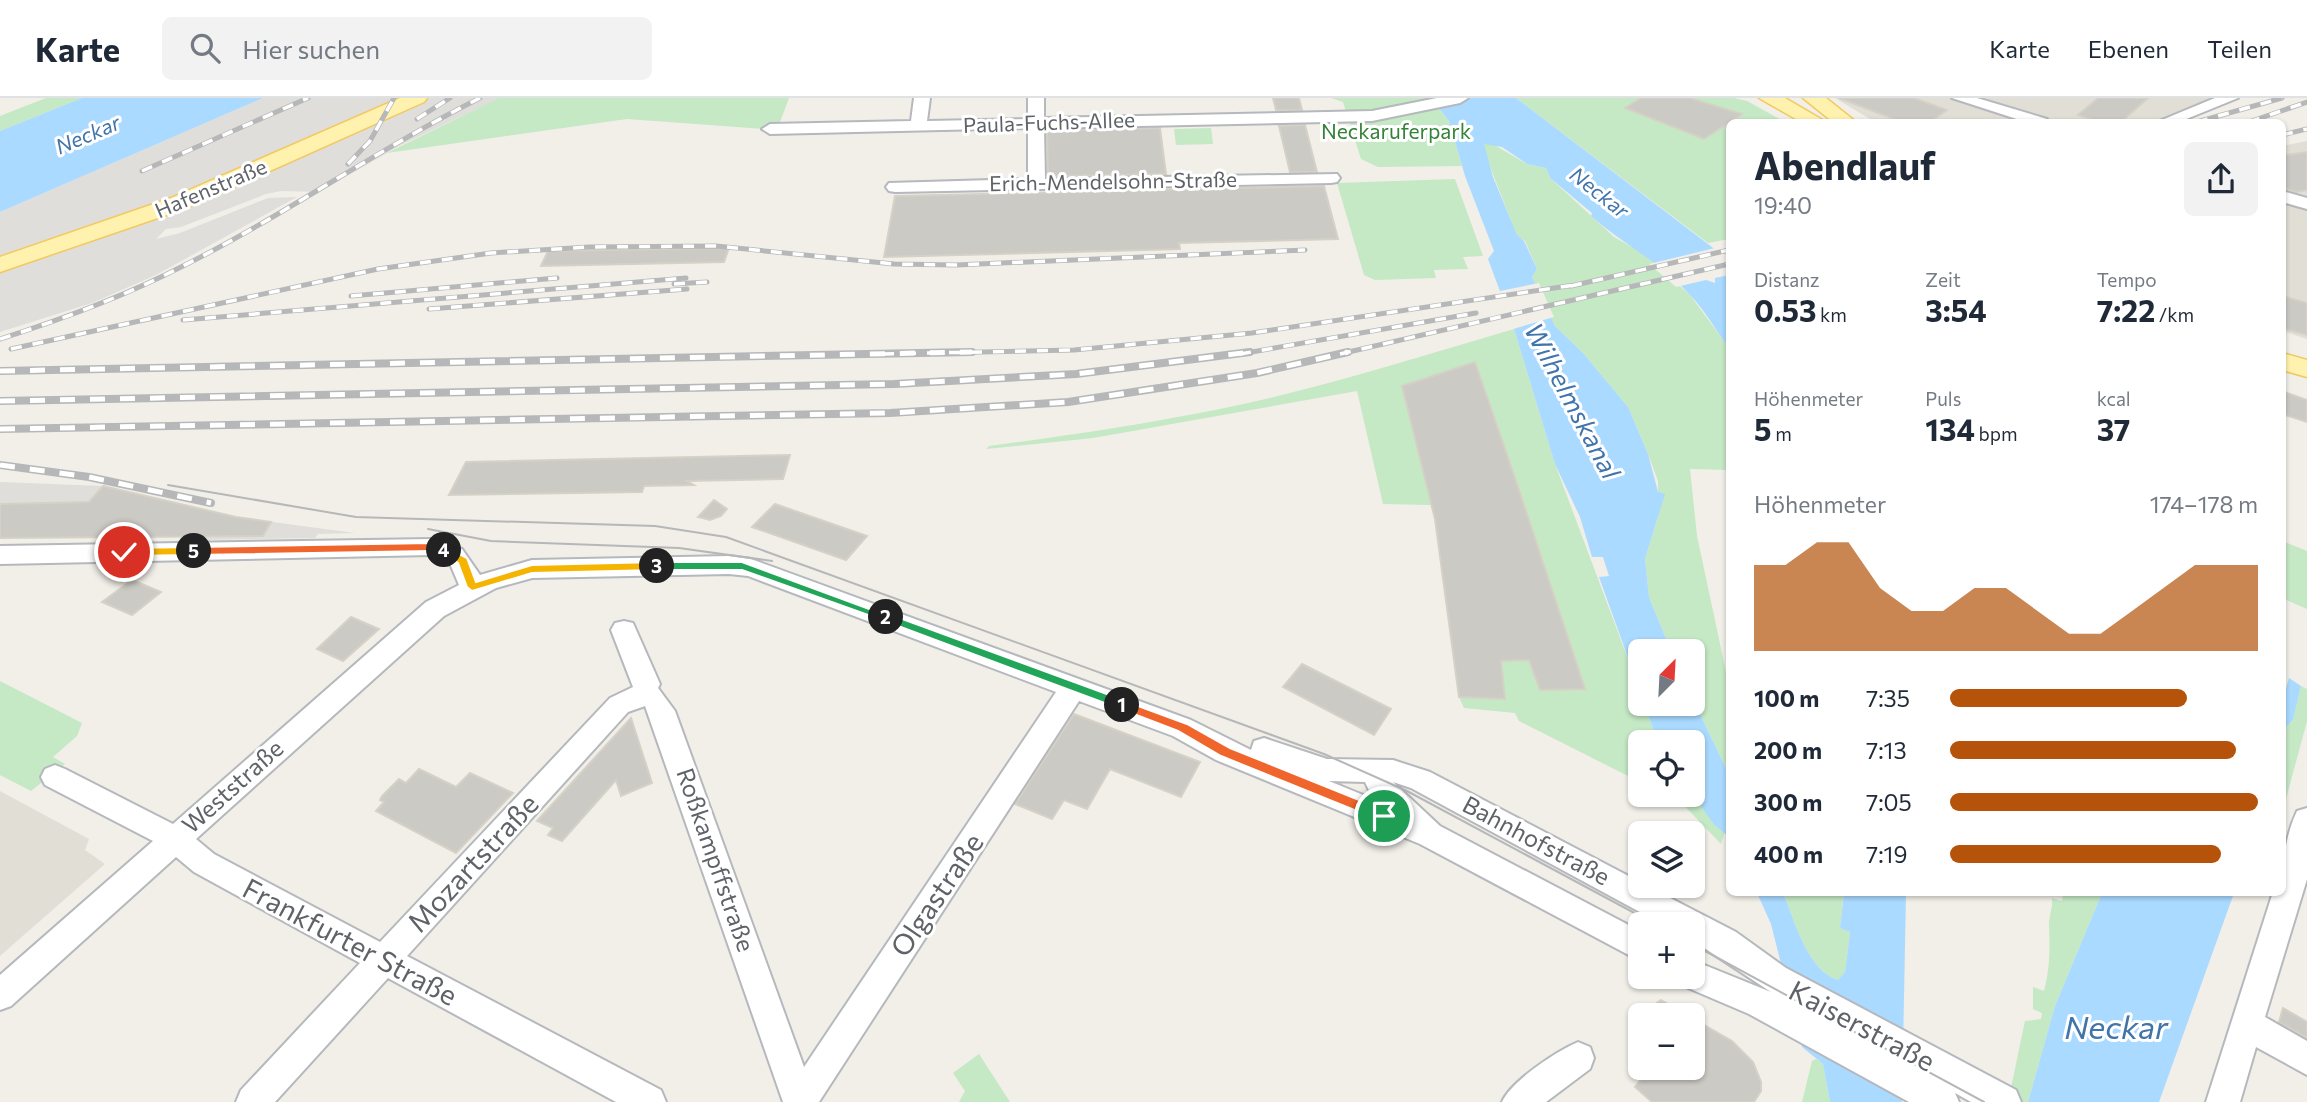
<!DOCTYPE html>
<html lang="de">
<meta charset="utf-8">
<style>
body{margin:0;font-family:Commissioner,sans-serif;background:#f2f2f3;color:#1f2937;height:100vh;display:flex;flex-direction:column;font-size:26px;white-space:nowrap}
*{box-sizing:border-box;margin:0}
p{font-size:23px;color:#747a83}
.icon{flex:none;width:38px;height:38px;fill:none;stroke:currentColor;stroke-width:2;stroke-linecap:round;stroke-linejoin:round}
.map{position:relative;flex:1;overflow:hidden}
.details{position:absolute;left:1726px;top:21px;width:560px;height:777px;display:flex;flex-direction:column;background:#fff;border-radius:10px;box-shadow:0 2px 5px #0004}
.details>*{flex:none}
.needle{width:46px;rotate:24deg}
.tools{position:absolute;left:1628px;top:541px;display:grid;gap:14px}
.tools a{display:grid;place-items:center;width:77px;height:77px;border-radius:10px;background:#fff;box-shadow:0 2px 5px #0004;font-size:35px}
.pin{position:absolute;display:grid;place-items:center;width:60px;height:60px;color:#fff;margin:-30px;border:4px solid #fff;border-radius:50%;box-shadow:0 2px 7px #0007}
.km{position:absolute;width:35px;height:35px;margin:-18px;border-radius:50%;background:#222;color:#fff;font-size:19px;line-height:35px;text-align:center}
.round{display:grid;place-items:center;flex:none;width:74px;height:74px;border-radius:10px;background:#f2f2f3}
.overview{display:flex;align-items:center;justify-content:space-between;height:119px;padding:0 28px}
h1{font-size:38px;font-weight:700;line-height:52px}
.metrics{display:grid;grid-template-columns:repeat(3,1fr);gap:10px;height:119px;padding:7px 28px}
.metrics div{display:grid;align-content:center}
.metrics b{font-size:30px;font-weight:700}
.metrics small{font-size:19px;font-weight:400}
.metrics p{font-size:19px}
.chart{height:196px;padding:14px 28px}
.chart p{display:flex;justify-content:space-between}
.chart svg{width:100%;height:126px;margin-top:7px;fill:#b45309;opacity:.7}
ul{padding:0 28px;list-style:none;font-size:23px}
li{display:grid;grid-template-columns:112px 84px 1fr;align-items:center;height:52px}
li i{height:18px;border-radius:9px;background:#b45309}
header{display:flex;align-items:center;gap:42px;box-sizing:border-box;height:98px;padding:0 35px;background:#fff;border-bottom:2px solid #e0e1e3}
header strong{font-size:33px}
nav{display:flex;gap:38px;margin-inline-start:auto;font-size:24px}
.search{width:490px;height:63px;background:#f2f2f3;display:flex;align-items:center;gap:18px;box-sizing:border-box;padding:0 24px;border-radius:10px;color:#747a83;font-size:26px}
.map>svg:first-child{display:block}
</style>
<header>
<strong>Karte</strong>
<div class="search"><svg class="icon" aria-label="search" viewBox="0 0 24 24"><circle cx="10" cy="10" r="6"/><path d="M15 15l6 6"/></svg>Hier suchen</div>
<nav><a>Karte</a><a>Ebenen</a><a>Teilen</a></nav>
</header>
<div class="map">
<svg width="2307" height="1004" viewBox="0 0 2307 1004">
<rect width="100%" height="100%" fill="#f1efe8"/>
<path fill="#e0deda" d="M 263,0 L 500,0 L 399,48 L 319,94 L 281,93 L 266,96 L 181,129 L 166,131 L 156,141 L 180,135 L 268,100 L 297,99 L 156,177 L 92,205 L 0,234 L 0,114 Z
M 0,384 L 103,388 L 236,419 L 355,435 L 318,436 L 315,440 L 199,442 L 204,436 L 0,409 Z"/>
<path fill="#e1ded6" d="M 1835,0 L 2224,0 L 2185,24 L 1875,24 Z
M 2307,43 L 2307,241 L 2282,233 L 2282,48 Z
M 0,693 L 89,741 L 85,752 L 105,766 L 0,858 Z"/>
<path fill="#c5e8c5" d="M 46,0 L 82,0 L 0,33 L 0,18 Z
M 499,0 L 789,0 L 777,32 L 627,21 L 387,55 Z
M 1331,0 L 1431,0 L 1449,23 L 1462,68 L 1378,69 L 1361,61 L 1343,4 Z
M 1516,0 L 1734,0 L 1747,3 L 1785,24 L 1729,24 L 1729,141 L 1708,145 Z
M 1211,30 L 1213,46 L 1176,47 L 1174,31 Z
M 1491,45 L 1527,66 L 1546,70 L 1550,80 L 1614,139 L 1641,154 L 1690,197 L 1729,250 L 1729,372 L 1690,371 L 1697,438 L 1729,588 L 1729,677 L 1692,599 L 1692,553 L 1671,553 L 1649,499 L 1645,461 L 1658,419 L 1658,383 L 1648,356 L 1628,309 L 1583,255 L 1555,228 L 1532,179 L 1537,171 L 1525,143 L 1517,138 L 1484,53 L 1484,46 Z
M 1455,81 L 1483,158 L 1463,159 L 1468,171 L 1434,172 L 1436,180 L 1375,182 L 1364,177 L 1337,85 Z
M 1514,231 L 1555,366 L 1640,593 L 1640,606 L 1644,606 L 1658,644 L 1640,644 L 1640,684 L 1519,623 L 1515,615 L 1464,610 L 1459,599 L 1505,601 L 1501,563 L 1529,562 L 1540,592 L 1585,591 L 1514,377 L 1432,407 L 1383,406 L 1357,293 L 1093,340 L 986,351 L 989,348 C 1065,338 1140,327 1215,312 C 1316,292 1415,260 1514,231 Z
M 2282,443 L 2307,453 L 2307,511 L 2282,500 Z
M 0,583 L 82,625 L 77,638 L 53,659 L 65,666 L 31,693 L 0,677 Z
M 2301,588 L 2307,591 L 2307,623 L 2282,716 L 2282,633 L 2293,622 Z
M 1692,693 L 1717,729 L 1725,733 L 1721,746 L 1674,697 L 1692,696 Z
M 1783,795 L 1844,795 L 1840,830 L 1850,834 L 1845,874 L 1838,882 C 1807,872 1795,823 1783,795 Z
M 2063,795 L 2102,795 L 2055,908 L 2028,1004 L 2008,1004 L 2025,923 L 2041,921 L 2042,915 L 2033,911 L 2033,889 L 2044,893 C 2050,870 2050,850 2049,827 C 2049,817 2053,810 2052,800 L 2062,803 Z
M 979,956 L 1010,1004 L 959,1004 L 965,993 L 953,975 Z
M 1816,961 L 1823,966 L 1830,1004 L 1802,1004 L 1812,963 Z"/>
<path fill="#aadaff" d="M 82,0 L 263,0 L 0,114 L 0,33 Z
M 1431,0 L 1516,0 L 1729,162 L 1729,250 C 1716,233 1705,212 1690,197 C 1661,165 1623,146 1591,118 L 1592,115 L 1550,80 L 1546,70 L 1527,66 L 1502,49 L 1484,46 L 1493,79 L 1517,137 L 1524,143 L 1537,171 L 1532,179 L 1555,228 L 1583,255 L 1628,309 L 1648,356 L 1658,394 L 1665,396 L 1645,461 L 1649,499 L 1671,553 L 1640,553 L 1640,593 L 1599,479 L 1609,478 L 1603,459 L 1592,459 L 1580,419 L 1555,366 L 1514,231 L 1488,161 L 1494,153 L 1465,78 L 1449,23 Z
M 2289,580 L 2301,588 L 2293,622 L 2282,633 L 2282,604 Z
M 1692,599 L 1729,677 L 1729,741 C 1725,733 1719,732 1714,726 C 1688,692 1692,684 1692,644 L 1658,644 L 1644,606 L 1692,606 Z
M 1757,795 L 1783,795 C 1795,823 1807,872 1838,882 L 1845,874 L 1850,834 L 1840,830 L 1844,795 L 1906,795 L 1902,1004 L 1830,1004 L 1823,966 L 1802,949 L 1771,826 Z
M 2102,795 L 2234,795 L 2159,1004 L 2028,1004 L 2055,908 Z"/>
<path fill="#f1efe8" d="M 1719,149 L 1729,157 L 1729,177 L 1715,180 L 1715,185 L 1706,182 L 1676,189 L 1649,166 Z
M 1539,185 L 1554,219 L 1510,232 L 1495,194 Z"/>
<path fill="#cccac5" stroke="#d6d1c6" stroke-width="2" d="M 1273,0 L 1299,0 L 1302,12 L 1276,12 Z
M 1641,0 L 1690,0 L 1742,16 L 1704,41 L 1625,10 Z
M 1839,0 L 1914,0 L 1947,12 L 1930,24 L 1902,24 Z
M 2098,0 L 2148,0 L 2121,24 L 2101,24 L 2078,17 Z
M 1305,27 L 1317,74 L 1290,74 L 1279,28 Z
M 1160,30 L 1166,76 L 1048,78 L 1047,33 Z
M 2307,54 L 2307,92 L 2296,94 L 2282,89 L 2282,58 Z
M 1324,88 L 1338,141 L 1179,145 L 1180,151 L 884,159 L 895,98 Z
M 729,150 L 724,164 L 541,168 L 548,153 Z
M 2282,198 L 2307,205 L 2307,237 L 2282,230 Z
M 1475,264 L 1514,377 L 1585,591 L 1540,592 L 1529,562 L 1501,563 L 1505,601 L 1459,599 L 1435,421 L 1402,288 Z
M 2282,293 L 2307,302 L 2307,324 L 2282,316 Z
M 790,357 L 783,381 L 687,383 L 694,387 L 644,388 L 642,394 L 449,397 L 466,364 Z
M 103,388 L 236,419 L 271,424 L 263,438 L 0,440 L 0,406 L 89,404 Z
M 714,402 L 727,411 L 721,418 L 710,422 L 698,419 Z
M 775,406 L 867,438 L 846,462 L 752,429 Z
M 132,482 L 161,494 L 132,517 L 102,504 Z
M 351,519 L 379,531 L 343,563 L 317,551 Z
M 1302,566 L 1391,611 L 1374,637 L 1283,589 Z
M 1074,616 L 1200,664 L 1181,699 L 1110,671 L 1087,711 L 1064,702 L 1052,721 L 1015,706 Z
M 631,620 L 652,685 L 621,698 L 616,682 L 562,743 L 548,737 L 553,730 L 537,723 Z
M 419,671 L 456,689 L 470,675 L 513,695 L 456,755 L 376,713 L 384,704 L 380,702 L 382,698 L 399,681 L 406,685 Z
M 1661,902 L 1687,917 L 1661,917 L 1650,910 Z
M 2283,910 L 2307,924 L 2307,940 L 2279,924 Z
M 1692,920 L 1732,943 L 1753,964 L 1761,984 L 1761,993 L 1754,1004 L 1652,1004 L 1635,989 L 1650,970 L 1692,970 Z"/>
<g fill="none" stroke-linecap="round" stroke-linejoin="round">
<g stroke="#b5b8bc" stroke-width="4">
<path id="minor" d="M 914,0 L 930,0 L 927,23 L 1028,21 L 1028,0 L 1044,0 L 1044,20 L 1372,13 L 1437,0 L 1468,0 L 1460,5 L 1372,23 L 1044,30 L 1045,81 L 1337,76 L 1340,80 L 1337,84 L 1331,85 L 895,94 L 889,93 L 886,89 L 889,85 L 1028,81 L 1028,30 L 770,36 L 762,31 L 770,26 L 911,23 Z
M 1952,0 L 1977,0 L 2047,21 L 2049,24 L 2026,24 Z
M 2215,0 L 2238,0 L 2179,24 L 2157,24 Z
M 2282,93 L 2307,100 L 2307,111 L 2282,104 Z
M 431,441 L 462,451 L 480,477 L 532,462 L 729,458 L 751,461 L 1191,622 L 1251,652 L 1254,643 L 1264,640 L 1327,661 L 1393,662 L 1430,674 L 1640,784 L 1640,788 L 1647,788 L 1736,834 L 1786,870 L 2016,992 L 2021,1004 L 1971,1004 L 1955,995 L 1959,1004 L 1909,1004 L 1749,916 L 1681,887 L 1677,878 L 1692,878 L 1692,862 L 1771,894 L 1692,842 L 1692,826 L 1662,826 L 1411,690 L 1393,684 L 1440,728 L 1640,833 L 1640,863 L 1420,746 L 1216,662 L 1173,638 L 1079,603 L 819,1004 L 783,1004 L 645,608 L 628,614 L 407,858 L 661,992 L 666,1004 L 616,1004 L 388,880 L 275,1004 L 236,1004 L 241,992 L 360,865 L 194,774 L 176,759 L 11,908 L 0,912 L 0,877 L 153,743 L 45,687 L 41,679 L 45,671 L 55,667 L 65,671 L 173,726 L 426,504 L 459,487 L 451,468 L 431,457 L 0,466 L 0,448 ZM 729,476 L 748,478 L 1056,594 L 804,969 L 675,613 L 658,590 L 660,586 L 633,525 L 624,523 L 615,525 L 611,532 L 633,589 L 610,600 L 380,844 L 214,756 L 196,741 L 444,518 L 496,490 L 532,480 ZM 1329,683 L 1365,684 L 1373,701 Z
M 2307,710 L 2307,781 L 2265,919 L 2307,943 L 2307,977 L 2256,949 L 2240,1004 L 2206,1004 L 2273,794 L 2282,794 C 2282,768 2285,738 2297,713 Z
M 1578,944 L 1590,949 L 1594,960 L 1590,971 L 1546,1004 L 1502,1004 C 1511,983 1557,953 1578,944 Z"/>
</g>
<g stroke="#f2c960" stroke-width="3">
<path id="major" d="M 400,0 L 427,0 L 424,4 L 187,110 L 0,174 L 0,159 L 171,100 Z
M 1759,0 L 1785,0 L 1826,24 L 1801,24 Z
M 1803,0 L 1826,0 L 1856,24 L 1833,24 Z
M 2282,255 L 2307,262 L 2307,279 L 2282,272 Z"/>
</g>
<use href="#minor" fill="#fff" fill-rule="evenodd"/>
<use href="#major" fill="#fff2af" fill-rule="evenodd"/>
<path stroke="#b6b7b8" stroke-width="2" d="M 168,387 L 356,419 L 655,428 L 726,439 L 1324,656 L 1407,693 L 1655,826
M 428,431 L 491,443 L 679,450 L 772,463
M 1692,846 L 1984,1004"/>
<g stroke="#b6b7b8" stroke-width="5">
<path id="rail-far1" d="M 417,21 L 450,0
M 2197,24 L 2282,0
M 2249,24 L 2307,4
M 2282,37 L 2307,31
M 348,66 L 370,43 L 394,0
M 142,73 L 308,0
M 674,186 L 707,184
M 1571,188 L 1729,152
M 351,198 L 557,180
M 429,211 L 687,191
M 183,222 L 686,180
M 0,241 C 63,221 125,198 183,168 C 285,117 378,51 480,0
M 11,251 L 378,171 L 491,155 L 589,149 L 716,148 L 894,166 L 956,167 L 1305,152
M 883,256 L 1074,252 L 1252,235 L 1581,186
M 1240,256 L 1476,215
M 1340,256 L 1729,166"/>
</g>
<g stroke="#b6b7b8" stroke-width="8">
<path id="rail" d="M 0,273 L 972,254
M 0,303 L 894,286 L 1076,276 L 1250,254
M 0,331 L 890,315 L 1068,304 L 1257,275 L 1348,254
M 0,367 L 89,379 L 211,405"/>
</g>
<use href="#rail-far1" stroke="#fff" stroke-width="3.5" stroke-dasharray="11" stroke-linecap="butt"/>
<use href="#rail" stroke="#fff" stroke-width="5" stroke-dasharray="15" stroke-linecap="butt"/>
</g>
<path fill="#f0652b" stroke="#fff" stroke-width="2" d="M 1122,602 L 1187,626 L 1230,650 L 1389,714 L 1391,718 L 1384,723 L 1379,722 L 1221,658 L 1178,633 L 1118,610 L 1116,607 Z"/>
<path fill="#22a559" stroke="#fff" stroke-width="2" d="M 886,515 L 1126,603 L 1128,607 L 1126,610 L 1118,610 L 882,522 L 880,519 Z"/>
<path fill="#22a559" stroke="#fff" stroke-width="2" d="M 657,464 L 742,464 L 891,519 L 882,522 L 742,472 L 657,472 L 651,468 Z"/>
<path fill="#f5b400" stroke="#fff" stroke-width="2" d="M 444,448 L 467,460 L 476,484 L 532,467 L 657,464 L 662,468 L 657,472 L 532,475 L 472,493 L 467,489 L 458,465 L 440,454 L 440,449 Z"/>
<path fill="#f0652b" stroke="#fff" stroke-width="2" d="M 431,445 L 450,452 L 444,455 L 431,453 L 194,457 L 189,453 L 194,449 Z"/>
<path fill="#f5b400" stroke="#fff" stroke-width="2" d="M 194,449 L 200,453 L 194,457 L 124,458 L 119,454 L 124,450 Z"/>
<g text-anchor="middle" stroke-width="6" stroke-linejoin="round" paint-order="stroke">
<g font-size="21" fill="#5f6368" stroke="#fff">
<text transform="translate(1049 25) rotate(-2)" y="7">Paula-Fuchs-Allee</text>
<text transform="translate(1113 84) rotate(-1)" y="7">Erich-Mendelsohn-Straße</text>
<text transform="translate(211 91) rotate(-23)" y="7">Hafenstraße</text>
</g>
<g font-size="21" fill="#348238" stroke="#fff">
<text x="1396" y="41">Neckaruferpark</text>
</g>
<g font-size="21" font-style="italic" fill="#4174aa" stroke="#fff">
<text transform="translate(88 37) rotate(-23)" y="7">Neckar</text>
<text transform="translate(1599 95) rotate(38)" y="7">Neckar</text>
</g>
<g font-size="24" fill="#5f6368" stroke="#fff">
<text transform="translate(233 689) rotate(-42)" y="8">Weststraße</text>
<text transform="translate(1536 743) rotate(28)" y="8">Bahnhofstraße</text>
<text transform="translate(715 762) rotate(71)" y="8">Roßkampffstraße</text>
</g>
<g font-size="26" font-style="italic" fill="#4174aa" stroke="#fff">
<text transform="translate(1572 303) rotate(62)" y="9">Wilhelmskanal</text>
</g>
<g font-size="28" fill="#5f6368" stroke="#fff">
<text transform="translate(473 765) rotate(-47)" y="10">Mozartstraße</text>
<text transform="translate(937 797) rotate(-56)" y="10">Olgastraße</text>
<text transform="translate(350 844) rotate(28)" y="10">Frankfurter Straße</text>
<text transform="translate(1862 928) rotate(28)" y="10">Kaiserstraße</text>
</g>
<g font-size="32" font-style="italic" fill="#4174aa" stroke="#fff">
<text x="2116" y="941">Neckar</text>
</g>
</g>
</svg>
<div class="tools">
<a><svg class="needle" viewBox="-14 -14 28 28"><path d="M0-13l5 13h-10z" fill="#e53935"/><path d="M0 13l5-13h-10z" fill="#747a83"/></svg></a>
<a><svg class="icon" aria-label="locate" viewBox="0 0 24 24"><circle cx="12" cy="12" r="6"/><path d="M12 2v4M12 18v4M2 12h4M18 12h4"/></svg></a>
<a><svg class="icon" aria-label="layers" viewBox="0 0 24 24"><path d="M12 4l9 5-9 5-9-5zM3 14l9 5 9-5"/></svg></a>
<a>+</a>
<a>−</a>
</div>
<div class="pin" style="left:1384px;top:718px;background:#1e9e55"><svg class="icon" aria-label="arrive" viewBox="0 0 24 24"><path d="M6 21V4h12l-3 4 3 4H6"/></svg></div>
<div class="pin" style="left:124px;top:454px;background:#d93025"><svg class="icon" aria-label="check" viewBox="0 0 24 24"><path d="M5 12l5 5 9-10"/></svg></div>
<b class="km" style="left:1122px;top:607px">1</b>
<b class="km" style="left:886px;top:519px">2</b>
<b class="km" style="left:657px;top:468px">3</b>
<b class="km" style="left:444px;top:452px">4</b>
<b class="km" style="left:194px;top:453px">5</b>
<section class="details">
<div class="overview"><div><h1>Abendlauf</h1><p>19:40</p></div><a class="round"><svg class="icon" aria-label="share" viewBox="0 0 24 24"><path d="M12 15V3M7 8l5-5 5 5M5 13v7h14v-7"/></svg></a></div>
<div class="metrics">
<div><p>Distanz</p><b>0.53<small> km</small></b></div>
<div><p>Zeit</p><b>3:54</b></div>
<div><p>Tempo</p><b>7:22<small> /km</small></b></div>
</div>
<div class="metrics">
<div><p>Höhenmeter</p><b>5<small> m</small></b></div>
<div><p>Puls</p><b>134<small> bpm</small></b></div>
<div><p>kcal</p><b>37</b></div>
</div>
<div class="chart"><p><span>Höhenmeter</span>174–178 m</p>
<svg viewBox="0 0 160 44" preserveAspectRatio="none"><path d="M0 44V14L10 14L20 6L30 6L40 22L50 30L60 30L70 22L80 22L90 30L100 38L110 38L120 30L130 22L140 14L150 14L160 14V44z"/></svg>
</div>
<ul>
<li><b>100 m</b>7:35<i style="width:77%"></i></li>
<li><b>200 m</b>7:13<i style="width:93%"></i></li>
<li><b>300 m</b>7:05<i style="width:100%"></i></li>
<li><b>400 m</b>7:19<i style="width:88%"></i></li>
</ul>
</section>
</div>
